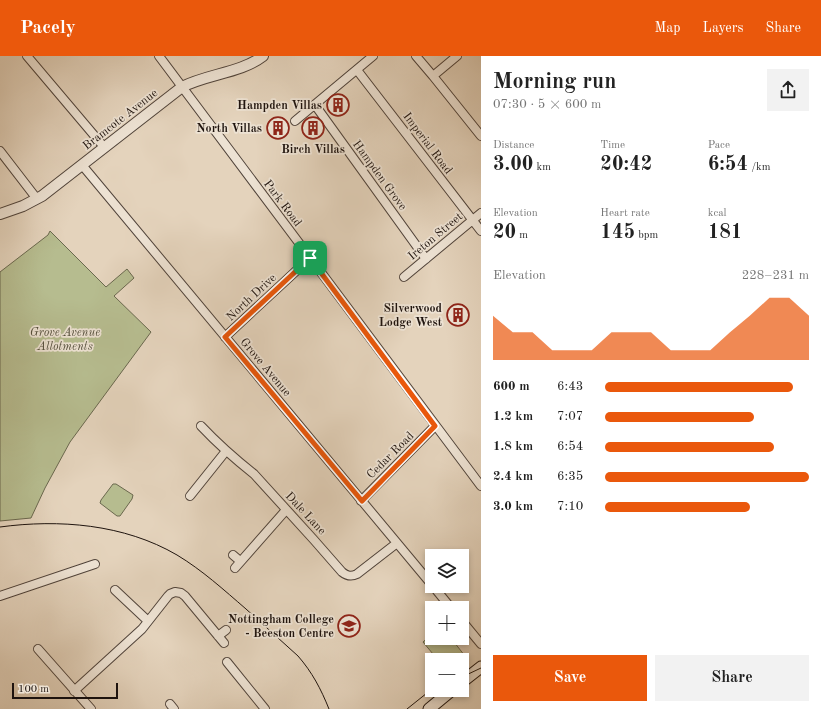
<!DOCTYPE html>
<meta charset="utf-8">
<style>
body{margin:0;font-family:"Old Standard TT",serif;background:#f2f2f2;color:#222;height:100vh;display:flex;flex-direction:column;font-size:15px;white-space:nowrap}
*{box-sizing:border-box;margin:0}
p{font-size:13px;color:#767676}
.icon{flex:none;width:22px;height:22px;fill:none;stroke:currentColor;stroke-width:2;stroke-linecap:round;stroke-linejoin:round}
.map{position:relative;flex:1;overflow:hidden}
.drawer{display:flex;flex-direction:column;background:#fff;width:340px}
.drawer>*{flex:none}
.fabs{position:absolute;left:425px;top:493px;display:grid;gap:8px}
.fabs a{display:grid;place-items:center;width:44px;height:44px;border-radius:0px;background:#fff;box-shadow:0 2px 6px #0003;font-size:20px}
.scale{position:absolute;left:12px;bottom:10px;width:106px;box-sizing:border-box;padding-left:4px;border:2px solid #1e130e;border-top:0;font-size:11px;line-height:14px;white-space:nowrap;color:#1e130e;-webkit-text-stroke:3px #ede2d3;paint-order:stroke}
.pin{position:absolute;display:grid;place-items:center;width:34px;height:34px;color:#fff;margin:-17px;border-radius:8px;box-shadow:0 2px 6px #0006}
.round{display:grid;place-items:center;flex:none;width:42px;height:42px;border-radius:0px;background:#f2f2f2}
.overview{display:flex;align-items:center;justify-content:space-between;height:68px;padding:0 12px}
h1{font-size:22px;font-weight:700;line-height:30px}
.figures{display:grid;grid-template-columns:repeat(3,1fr);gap:6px;height:68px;padding:4px 12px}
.figures div{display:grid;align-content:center}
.figures b{font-size:20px;font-weight:700}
.figures small{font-size:11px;font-weight:400}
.figures p{font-size:11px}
.chart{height:112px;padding:8px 12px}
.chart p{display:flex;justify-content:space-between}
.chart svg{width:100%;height:72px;margin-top:4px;fill:#ea580c;opacity:.7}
.action{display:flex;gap:8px;margin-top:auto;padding:8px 12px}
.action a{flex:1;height:46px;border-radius:0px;background:#ea580c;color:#fff;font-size:16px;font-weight:700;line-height:46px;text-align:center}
.action a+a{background:#f2f2f2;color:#222}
ul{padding:0 12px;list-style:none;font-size:13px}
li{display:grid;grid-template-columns:64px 48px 1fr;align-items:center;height:30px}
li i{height:10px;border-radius:5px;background:#ea580c}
header{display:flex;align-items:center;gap:24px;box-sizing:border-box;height:56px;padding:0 20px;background:#ea580c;color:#fff}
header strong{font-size:19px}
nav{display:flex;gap:22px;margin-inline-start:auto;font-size:14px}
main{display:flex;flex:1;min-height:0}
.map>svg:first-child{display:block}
</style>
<header>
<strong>Pacely</strong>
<nav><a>Map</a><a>Layers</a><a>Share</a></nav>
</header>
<main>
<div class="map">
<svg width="481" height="653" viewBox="0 0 481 653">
<rect width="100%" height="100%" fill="#e4d3bc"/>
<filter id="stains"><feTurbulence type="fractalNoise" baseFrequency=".005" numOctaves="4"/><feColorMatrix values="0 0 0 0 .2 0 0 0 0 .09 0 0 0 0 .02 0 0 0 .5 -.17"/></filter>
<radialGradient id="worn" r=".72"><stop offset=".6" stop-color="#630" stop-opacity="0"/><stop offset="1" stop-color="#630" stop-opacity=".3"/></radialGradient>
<path fill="#b6bc8f" stroke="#6a684e" d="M 50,175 L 106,231 L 127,213 L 134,222 L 114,240 L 151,276 L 70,386 L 45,432 L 31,462 L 0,465 L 0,216 L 48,179 Z
M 113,428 L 116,428 L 133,439 L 132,443 L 120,460 L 117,460 L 100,447 L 101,444 Z
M 432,578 L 432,582 L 459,582 L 454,586 L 465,600 L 460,604 L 438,604 L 423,586 Z"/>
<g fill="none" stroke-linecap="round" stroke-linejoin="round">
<g stroke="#50433a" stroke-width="10">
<path id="minor" d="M 27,0 L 104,91
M 159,0 L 481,430
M 416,0 L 433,20 L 481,80
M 357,14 L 481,175
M 433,20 L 457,0
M 315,49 L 426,203
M 295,65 L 373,0
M 0,95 L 37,143
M 82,109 L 432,529
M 404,221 L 481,157
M 225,281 L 310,202
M 201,370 C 218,388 235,403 254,418 L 314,484 L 342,516 C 347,520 351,521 357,518 L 397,487
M 190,440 L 226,395
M 361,445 L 435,370
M 233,499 L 240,505
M 235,512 L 286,454
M 433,530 L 451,552
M 115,534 L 148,565
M 0,540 L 95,508
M 462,565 L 481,588
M 218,580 L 226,574
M 38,593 L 91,653
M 227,606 L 265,653
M 74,635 L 142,573 L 168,540 L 170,538 L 175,536 L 181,537 L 185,540 L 224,587
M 170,648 L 174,653"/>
</g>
<g stroke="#50433a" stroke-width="12">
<path id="tertiary" d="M 0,158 L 23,150 L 42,140 L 182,31 C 207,18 241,17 263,0"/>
</g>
<g stroke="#1e130e" stroke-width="13">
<path id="secondary" d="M 462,626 L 481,611
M 429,653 L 452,634"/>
</g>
<use href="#minor" stroke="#ede2d3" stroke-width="8"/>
<use href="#tertiary" stroke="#ede2d3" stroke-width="10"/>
<use href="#secondary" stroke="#ede2d3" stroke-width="11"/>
<path stroke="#1e130e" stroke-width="1" d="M 0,471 C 59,463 124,468 177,499 C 202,514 224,534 246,553 C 263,569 281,584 298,600 C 312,616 321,633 329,653
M 462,621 L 481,612
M 407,653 L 432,633"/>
</g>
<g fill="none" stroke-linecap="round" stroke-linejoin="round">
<g stroke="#fff" stroke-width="8">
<path id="route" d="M 310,202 L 435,370 L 362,445 L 225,281 Z"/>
</g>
<use href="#route" stroke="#ea580c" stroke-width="5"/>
</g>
<defs>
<g id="building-ring" transform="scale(1.15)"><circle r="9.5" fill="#ede2d3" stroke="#8f2418" stroke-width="1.5"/><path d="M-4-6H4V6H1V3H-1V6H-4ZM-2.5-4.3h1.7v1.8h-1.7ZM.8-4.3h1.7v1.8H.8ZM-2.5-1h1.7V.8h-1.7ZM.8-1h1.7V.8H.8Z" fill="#8f2418"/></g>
<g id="university-ring" transform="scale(1.15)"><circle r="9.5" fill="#ede2d3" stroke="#8f2418" stroke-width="1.5"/><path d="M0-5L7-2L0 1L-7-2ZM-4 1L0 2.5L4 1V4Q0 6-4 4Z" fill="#8f2418"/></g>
</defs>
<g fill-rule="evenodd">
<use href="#building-ring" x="338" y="49"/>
<use href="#building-ring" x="278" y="72"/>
<use href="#building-ring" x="313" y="72"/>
<use href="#building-ring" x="458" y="259"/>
<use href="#university-ring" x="349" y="570"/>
</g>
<g text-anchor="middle" stroke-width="3.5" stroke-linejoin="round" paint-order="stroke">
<g font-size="12" font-weight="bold" fill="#1e130e" stroke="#ede2d3" text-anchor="end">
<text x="322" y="53">Hampden Villas</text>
<text x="262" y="76">North Villas</text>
<text x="313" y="97" text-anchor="middle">Birch Villas</text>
<text x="442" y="256">Silverwood<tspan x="442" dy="14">Lodge West</tspan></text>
<text x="334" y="567">Nottingham College<tspan x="334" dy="14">- Beeston Centre</tspan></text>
</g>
<g font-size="12" fill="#1e130e" stroke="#ede2d3">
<text transform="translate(120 63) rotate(-38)" y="4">Bramcote Avenue</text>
<text transform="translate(428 87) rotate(53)" y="4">Imperial Road</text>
<text transform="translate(380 119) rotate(54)" y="4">Hampden Grove</text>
<text transform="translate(283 147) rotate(53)" y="4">Park Road</text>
<text transform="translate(435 180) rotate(-40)" y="4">Ireton Street</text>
<text transform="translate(251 241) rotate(-43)" y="4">North Drive</text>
<text transform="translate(266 311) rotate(50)" y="4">Grove Avenue</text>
<text transform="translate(390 399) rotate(-45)" y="4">Cedar Road</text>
<text transform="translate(306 457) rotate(47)" y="4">Dale Lane</text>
</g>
<g font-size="12" font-style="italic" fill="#534e3b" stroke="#ede2d3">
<text x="65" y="280">Grove Avenue<tspan x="65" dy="14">Allotments</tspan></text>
</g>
</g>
<rect width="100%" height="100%" filter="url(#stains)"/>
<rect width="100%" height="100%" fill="url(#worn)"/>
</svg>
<div class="fabs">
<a><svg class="icon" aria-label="layers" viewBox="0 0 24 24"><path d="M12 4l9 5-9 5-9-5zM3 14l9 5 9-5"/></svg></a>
<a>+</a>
<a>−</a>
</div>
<div class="scale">100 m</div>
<div class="pin" style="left:310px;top:202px;background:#1e9e55"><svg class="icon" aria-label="arrive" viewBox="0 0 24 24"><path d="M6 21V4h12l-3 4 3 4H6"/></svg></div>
</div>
<section class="drawer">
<div class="overview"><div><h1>Morning run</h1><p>07:30 · 5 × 600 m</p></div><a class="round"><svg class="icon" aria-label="share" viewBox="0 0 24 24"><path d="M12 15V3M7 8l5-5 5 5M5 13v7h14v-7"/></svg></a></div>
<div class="figures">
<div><p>Distance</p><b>3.00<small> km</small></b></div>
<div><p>Time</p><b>20:42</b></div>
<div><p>Pace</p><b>6:54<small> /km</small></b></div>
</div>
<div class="figures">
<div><p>Elevation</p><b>20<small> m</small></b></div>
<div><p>Heart rate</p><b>145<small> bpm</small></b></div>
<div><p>kcal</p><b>181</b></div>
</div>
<div class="chart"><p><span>Elevation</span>228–231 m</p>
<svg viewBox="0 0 160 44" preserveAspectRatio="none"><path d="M0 44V17L10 27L20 27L30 38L40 38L50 38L60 27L70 27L80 27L90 38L100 38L110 38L120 27L130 17L140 6L150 6L160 17V44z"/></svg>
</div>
<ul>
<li><b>600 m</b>6:43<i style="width:92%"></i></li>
<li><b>1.2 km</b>7:07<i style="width:73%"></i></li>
<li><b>1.8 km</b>6:54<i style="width:83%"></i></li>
<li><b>2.4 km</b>6:35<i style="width:100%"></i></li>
<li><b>3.0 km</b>7:10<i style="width:71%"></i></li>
</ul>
<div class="action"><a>Save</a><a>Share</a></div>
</section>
</main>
